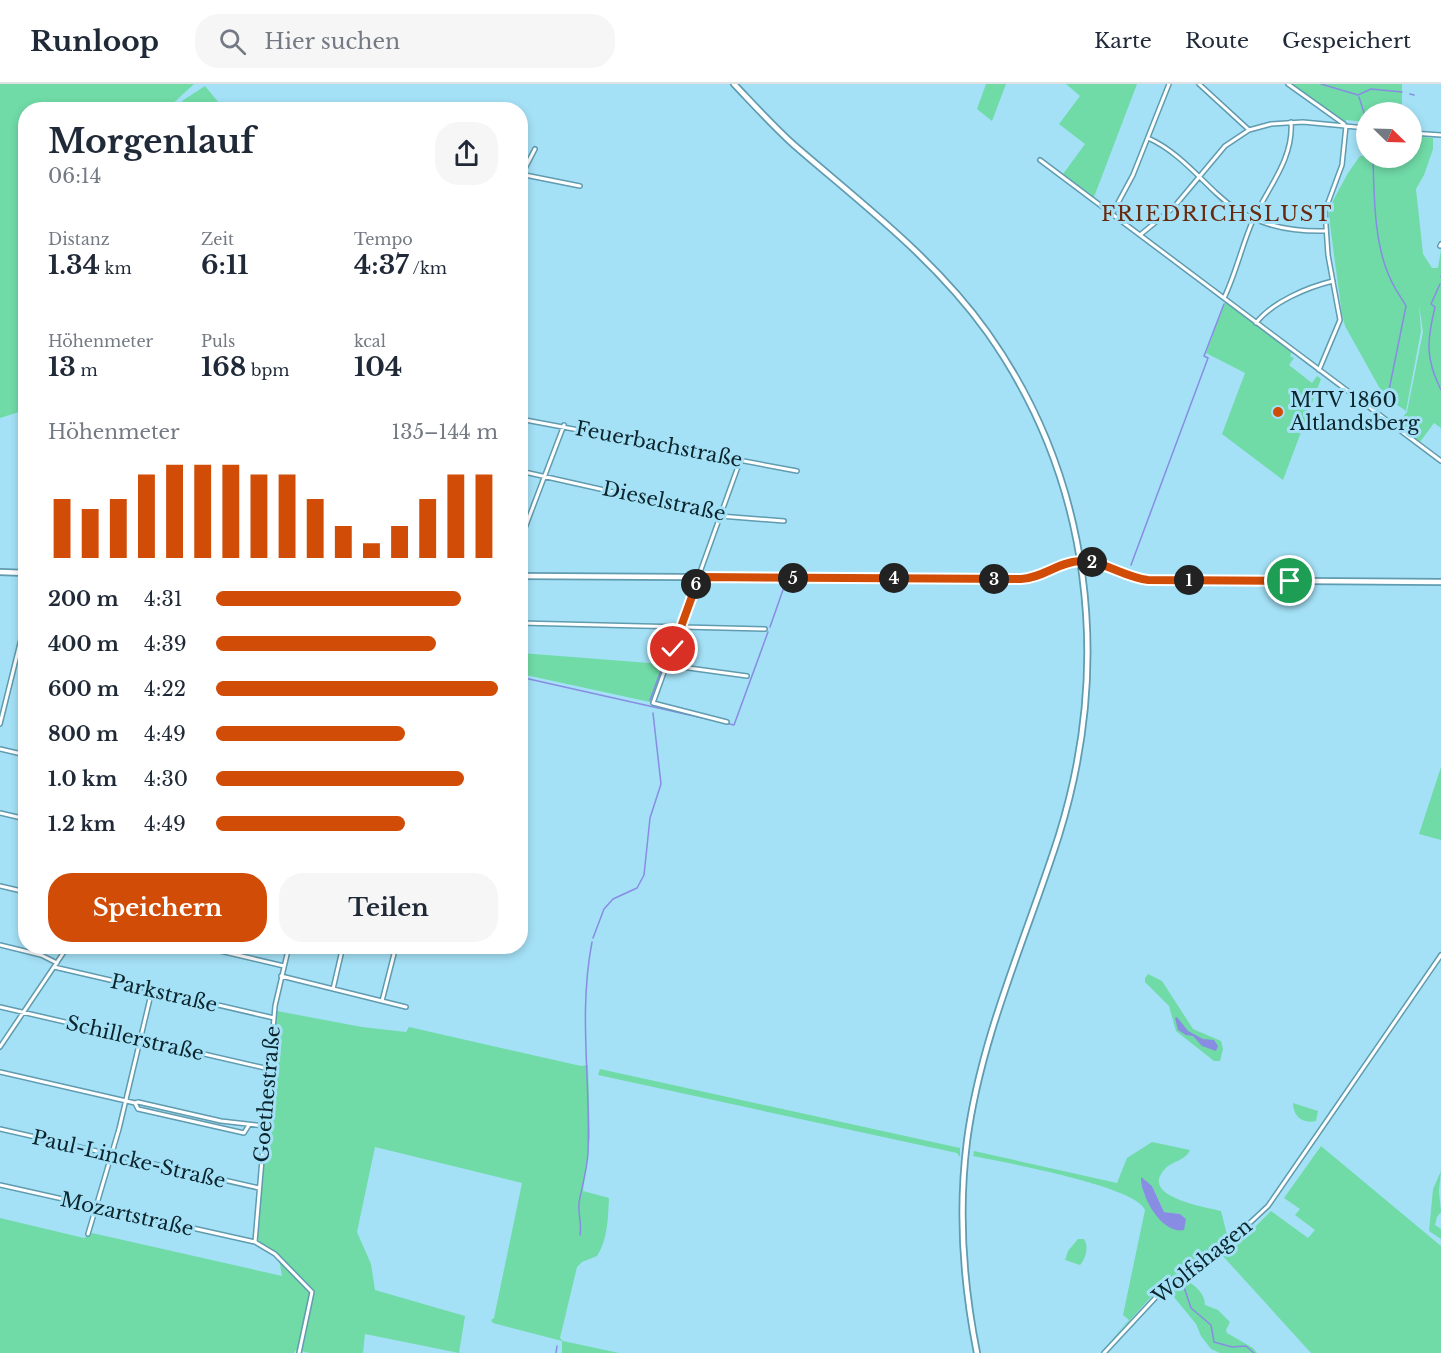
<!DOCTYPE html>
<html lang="de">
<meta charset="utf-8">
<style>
body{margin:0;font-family:"Libre Baskerville",serif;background:#f6f6f7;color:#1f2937;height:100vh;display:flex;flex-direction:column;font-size:22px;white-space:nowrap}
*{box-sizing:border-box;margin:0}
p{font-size:20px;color:#747a83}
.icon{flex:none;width:33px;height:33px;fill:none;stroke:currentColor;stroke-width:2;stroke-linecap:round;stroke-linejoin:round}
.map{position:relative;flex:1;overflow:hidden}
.drawer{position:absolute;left:18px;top:18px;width:510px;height:852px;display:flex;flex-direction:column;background:#fff;border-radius:24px;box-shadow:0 3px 9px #0003}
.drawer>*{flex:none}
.needle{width:39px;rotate:113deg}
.tools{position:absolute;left:1356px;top:18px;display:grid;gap:12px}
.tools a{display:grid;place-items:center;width:66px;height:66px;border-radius:50%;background:#fff;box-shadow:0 3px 9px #0003;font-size:30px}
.pin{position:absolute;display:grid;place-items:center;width:51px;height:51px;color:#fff;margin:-26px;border:3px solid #fff;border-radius:50%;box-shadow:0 2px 6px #0007}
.km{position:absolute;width:30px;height:30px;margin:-15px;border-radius:50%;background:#222;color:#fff;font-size:16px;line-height:30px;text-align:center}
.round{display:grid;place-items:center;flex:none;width:63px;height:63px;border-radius:24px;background:#f6f6f7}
.head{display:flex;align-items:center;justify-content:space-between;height:102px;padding:0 30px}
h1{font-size:33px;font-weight:700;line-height:45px}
.metrics{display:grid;grid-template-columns:repeat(3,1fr);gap:9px;height:102px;padding:6px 30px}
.metrics div{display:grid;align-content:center}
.metrics b{font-size:26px;font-weight:700}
.metrics small{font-size:16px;font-weight:400}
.metrics p{font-size:16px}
.chart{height:168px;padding:12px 30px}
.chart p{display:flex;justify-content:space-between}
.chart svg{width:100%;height:108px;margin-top:6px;stroke:#d14c06;stroke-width:6}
.button{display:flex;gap:12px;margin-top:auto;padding:12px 30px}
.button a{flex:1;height:69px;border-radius:24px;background:#d14c06;color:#fff;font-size:24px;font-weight:700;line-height:69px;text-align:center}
.button a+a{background:#f6f6f7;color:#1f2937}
ul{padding:0 30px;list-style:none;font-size:20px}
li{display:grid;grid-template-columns:96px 72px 1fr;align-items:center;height:45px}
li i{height:15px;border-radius:8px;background:#d14c06}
header{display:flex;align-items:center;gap:36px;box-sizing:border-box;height:84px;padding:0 30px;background:#fff;border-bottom:2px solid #e0e1e3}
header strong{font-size:28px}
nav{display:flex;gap:33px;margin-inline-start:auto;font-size:21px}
.search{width:420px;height:54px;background:#f6f6f7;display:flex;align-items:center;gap:15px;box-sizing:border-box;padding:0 21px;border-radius:24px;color:#747a83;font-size:22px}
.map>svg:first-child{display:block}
</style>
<header>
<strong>Runloop</strong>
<div class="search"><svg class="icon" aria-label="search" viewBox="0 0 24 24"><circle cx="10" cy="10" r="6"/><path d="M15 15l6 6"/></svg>Hier suchen</div>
<nav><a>Karte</a><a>Route</a><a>Gespeichert</a></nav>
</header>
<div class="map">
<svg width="1441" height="1269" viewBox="0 0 1441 1269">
<rect width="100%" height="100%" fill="#a4e1f6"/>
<path fill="#70dba7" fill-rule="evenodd" d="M 0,0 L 194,0 L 167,25 L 26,26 L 25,326 L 0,334 Z
M 986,0 L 1006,0 L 992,37 L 977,25 Z
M 1066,0 L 1137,0 L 1094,113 L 1063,90 L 1085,60 L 1059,40 L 1080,12 Z
M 1290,0 L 1402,0 L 1402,28 L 1366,28 L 1366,38 L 1346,36 L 1344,40 Z
M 205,2 L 224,25 L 190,25 L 182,17 Z
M 1412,52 L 1433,54 L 1433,65 L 1424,91 L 1416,105 L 1423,170 L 1432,184 L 1438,184 L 1441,166 L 1441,344 L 1434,339 L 1420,358 L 1396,341 L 1407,328 L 1423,248 L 1419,221 L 1421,247 L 1406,327 L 1384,312 L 1345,242 L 1342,230 L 1328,126 L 1348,89 L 1360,72 L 1412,74 Z
M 1225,218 L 1292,268 L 1290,272 L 1294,274 L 1289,281 L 1312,299 L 1317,292 L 1321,295 L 1283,396 L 1222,350 L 1245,289 L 1206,269 Z
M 521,569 L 662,580 L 665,580 L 650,618 L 521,590 Z
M 1441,683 L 1441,756 L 1419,750 Z
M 1148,890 L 1162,897 L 1193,945 L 1221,957 L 1223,965 L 1220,977 L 1214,977 L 1176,947 L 1169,922 L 1145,898 L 1145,894 Z
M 277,927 L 362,943 L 406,948 L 409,943 L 581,982 L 588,981 L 590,1053 L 583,1107 L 609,1114 C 608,1133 608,1155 597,1172 L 582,1178 L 577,1183 L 560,1254 L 563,1257 L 619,1269 L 562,1269 L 562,1257 L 493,1239 L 491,1236 L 494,1234 L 522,1099 L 375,1063 L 357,1148 L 371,1180 L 375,1206 L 465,1232 L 459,1269 L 365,1250 L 363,1269 L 310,1269 L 296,1266 L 294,1269 L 0,1269 L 0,1134 L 84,1154 L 92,1149 L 282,1192 L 278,1170 L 256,1159 Z
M 600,985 L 960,1064 L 960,1073 L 957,1069 L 598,991 Z
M 1293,1019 L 1318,1027 L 1316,1037 C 1302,1040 1293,1032 1293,1019 Z
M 1152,1058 L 1190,1066 C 1185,1077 1172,1077 1165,1085 C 1138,1113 1207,1123 1221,1127 L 1228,1155 L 1151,1213 L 1100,1269 L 1129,1236 L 1123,1231 L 1145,1126 C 1137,1102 1002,1078 973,1072 L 974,1067 L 1117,1099 L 1127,1074 ZM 1143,1100 L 1152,1102 L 1164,1128 L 1180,1130 L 1186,1135 L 1161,1135 L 1144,1110 Z
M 1321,1062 L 1441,1162 L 1441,1269 L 1311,1269 L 1221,1170 L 1244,1154 L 1271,1127 L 1308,1154 L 1315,1146 L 1295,1131 L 1300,1125 L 1284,1114 Z
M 1441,1087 L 1439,1107 L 1441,1128 L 1437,1133 L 1435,1141 L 1441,1145 L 1441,1155 L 1429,1147 L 1433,1105 Z
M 1078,1155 L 1084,1155 C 1089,1162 1086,1175 1080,1181 L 1065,1176 L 1068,1167 Z
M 1185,1196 C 1195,1201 1205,1209 1205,1221 L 1218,1226 L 1230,1238 L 1226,1246 L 1227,1249 L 1253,1264 L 1257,1269 L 1220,1269 L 1211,1265 L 1201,1252 L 1196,1240 L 1169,1207 Z"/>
<path fill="#888ce3" d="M 1177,933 L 1188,947 L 1203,955 L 1214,956 L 1218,962 L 1216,967 L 1202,962 L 1193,952 L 1186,951 L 1178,946 L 1175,934 Z
M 1141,1093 L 1152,1102 L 1164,1128 L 1180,1130 L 1186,1135 L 1184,1146 C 1161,1151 1140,1110 1141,1093 Z"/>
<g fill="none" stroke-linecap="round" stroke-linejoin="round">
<path stroke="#888ce3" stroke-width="1.5" d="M 1321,0 L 1358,11 L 1371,5 L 1402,8
M 1410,10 L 1414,11
M 1359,13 L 1366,35
M 1373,74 C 1374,110 1374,160 1390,194 C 1394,204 1401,213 1406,222 L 1388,311
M 1441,193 L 1441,192
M 1440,200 L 1431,220 L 1435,223 C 1427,256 1425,274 1441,306
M 1131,481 L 1208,274 L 1204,272 L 1224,220
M 770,543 L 784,503
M 520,593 L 734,641 L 768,548
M 650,616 L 675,549
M 593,854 L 604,825 L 613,815 L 637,804 L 644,791 L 650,734 L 661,700 L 653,629
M 580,1151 C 582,1140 578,1131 579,1119 C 582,1102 587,1086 588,1069 C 591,997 578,931 592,858
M 1183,1200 L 1191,1224 L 1211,1241 L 1214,1258 L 1232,1263 L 1246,1262 L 1254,1269
M 556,1269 L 557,1262"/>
<g stroke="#609baf" stroke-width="6">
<path id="minor" d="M 1199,0 L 1248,45
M 1288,0 L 1344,40
M 1412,49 L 1441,51
M 1148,54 C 1175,66 1195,89 1216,109 C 1247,139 1284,148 1326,147
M 1040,76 L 1441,377
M 520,90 L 580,102
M 522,90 L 535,65
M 1112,130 L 1133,91 L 1169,0
M 1140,151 L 1174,123 L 1225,62 L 1249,46 L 1271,40 L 1303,38 L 1366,44
M 1440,162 L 1441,160
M 1224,214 C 1236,189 1242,161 1253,136 C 1267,105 1294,75 1291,38
M 1256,239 C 1272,218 1308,203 1333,197
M 1319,286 L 1340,236 L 1328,171 L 1325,127 L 1342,81 L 1346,42
M 520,335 L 797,387
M 520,387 L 720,432 L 784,437
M 520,437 L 527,439
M 520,457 L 564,341
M 520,539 L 765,545
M 667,581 L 747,592
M 727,638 L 653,619 L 740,377
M 0,640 L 26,535
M 0,665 L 26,671
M 0,729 L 26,735
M 0,802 L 26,808
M 0,861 L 41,871 L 57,879
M 199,862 L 284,882
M 54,883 L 274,934
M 281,892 L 406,923
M 333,905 L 343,862
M 382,917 L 396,862
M 0,923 L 269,985
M 0,963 L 68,862
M 0,988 L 135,1019 L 138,1018 L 221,1037 L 264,1042
M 135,1019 L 138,1025 L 244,1049 L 249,1041
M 0,1045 L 259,1104
M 0,1101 L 255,1158
M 88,1150 L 119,1045 L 152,906
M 255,1158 L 275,922 L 289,862
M 255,1158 L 275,1170 L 312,1208 L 299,1269
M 1104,1269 L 1158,1211 L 1238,1150 L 1268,1122 L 1441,871"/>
</g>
<g stroke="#609baf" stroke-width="8">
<path id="major" d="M 734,0 C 754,21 773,42 794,61 C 862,120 934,174 987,248 C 1092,396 1112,580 1059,751 C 1027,852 981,951 967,1057 C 958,1128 963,1199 977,1269
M 0,488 L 26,489
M 520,492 L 1021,495 C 1043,494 1058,478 1080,477 C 1105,477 1123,493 1148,496 L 1441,498"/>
</g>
<use href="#minor" stroke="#fff" stroke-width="3"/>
<use href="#major" stroke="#fff" stroke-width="4.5"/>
</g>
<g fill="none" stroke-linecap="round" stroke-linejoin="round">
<g stroke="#fff" stroke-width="12">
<path id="route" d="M 673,565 L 699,493 L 1021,495 C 1043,494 1058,478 1080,477 C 1105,477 1123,493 1148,496 L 1290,497"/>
</g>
<use href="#route" stroke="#d14c06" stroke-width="8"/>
</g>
<circle fill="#d14c06" stroke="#a4e1f6" stroke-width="2" cx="1278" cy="328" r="6"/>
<g text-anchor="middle" stroke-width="6" stroke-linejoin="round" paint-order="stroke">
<g font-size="20" fill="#0c252d" stroke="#a4e1f6" text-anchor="start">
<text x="1290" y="323">MTV 1860<tspan x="1290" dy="23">Altlandsberg</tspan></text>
</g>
<g font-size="20" fill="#0c252d" stroke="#a4e1f6">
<text transform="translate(659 360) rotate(11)" y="7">Feuerbachstraße</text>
<text transform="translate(664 417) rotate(12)" y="7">Dieselstraße</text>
<text transform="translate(164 909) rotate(13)" y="7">Parkstraße</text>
<text transform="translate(135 954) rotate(13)" y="7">Schillerstraße</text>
<text transform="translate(267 1010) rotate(-85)" y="7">Goethestraße</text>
<text transform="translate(129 1075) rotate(13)" y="7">Paul-Lincke-Straße</text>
<text transform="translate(127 1130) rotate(13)" y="7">Mozartstraße</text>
<text transform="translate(1202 1177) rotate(-39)" y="7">Wolfshagen</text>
</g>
<g font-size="21" letter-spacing="1.5" fill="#69290e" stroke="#a4e1f6">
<text x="1217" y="137">FRIEDRICHSLUST</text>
</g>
</g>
</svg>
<div class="tools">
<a><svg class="needle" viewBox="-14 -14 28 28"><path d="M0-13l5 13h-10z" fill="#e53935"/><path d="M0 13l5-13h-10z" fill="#747a83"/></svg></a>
</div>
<div class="pin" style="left:1290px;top:497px;background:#1e9e55"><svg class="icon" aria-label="arrive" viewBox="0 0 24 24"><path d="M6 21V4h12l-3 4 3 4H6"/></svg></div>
<div class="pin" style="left:673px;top:565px;background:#d93025"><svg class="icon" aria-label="check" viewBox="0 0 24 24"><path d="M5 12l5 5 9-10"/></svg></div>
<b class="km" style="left:1189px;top:496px">1</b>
<b class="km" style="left:1092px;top:478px">2</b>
<b class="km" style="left:994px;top:495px">3</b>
<b class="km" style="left:894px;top:494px">4</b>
<b class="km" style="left:793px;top:494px">5</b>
<b class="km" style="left:696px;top:500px">6</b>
<section class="drawer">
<div class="head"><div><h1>Morgenlauf</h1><p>06:14</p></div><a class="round"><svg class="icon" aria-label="share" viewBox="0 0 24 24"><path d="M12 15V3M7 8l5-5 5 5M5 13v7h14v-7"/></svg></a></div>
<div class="metrics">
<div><p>Distanz</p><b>1.34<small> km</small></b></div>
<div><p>Zeit</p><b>6:11</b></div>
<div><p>Tempo</p><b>4:37<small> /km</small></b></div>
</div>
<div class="metrics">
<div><p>Höhenmeter</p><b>13<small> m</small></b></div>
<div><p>Puls</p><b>168<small> bpm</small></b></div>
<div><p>kcal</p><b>104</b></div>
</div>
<div class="chart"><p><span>Höhenmeter</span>135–144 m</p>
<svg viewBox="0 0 160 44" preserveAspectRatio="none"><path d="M5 44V20M15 44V24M25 44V20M35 44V10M45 44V6M55 44V6M65 44V6M75 44V10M85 44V10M95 44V20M105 44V31M115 44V38M125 44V31M135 44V20M145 44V10M155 44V10"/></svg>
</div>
<ul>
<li><b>200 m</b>4:31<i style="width:87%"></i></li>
<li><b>400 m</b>4:39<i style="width:78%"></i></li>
<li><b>600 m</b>4:22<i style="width:100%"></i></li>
<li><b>800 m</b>4:49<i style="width:67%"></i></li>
<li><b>1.0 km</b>4:30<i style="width:88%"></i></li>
<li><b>1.2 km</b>4:49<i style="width:67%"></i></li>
</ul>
<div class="button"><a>Speichern</a><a>Teilen</a></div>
</section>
</div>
